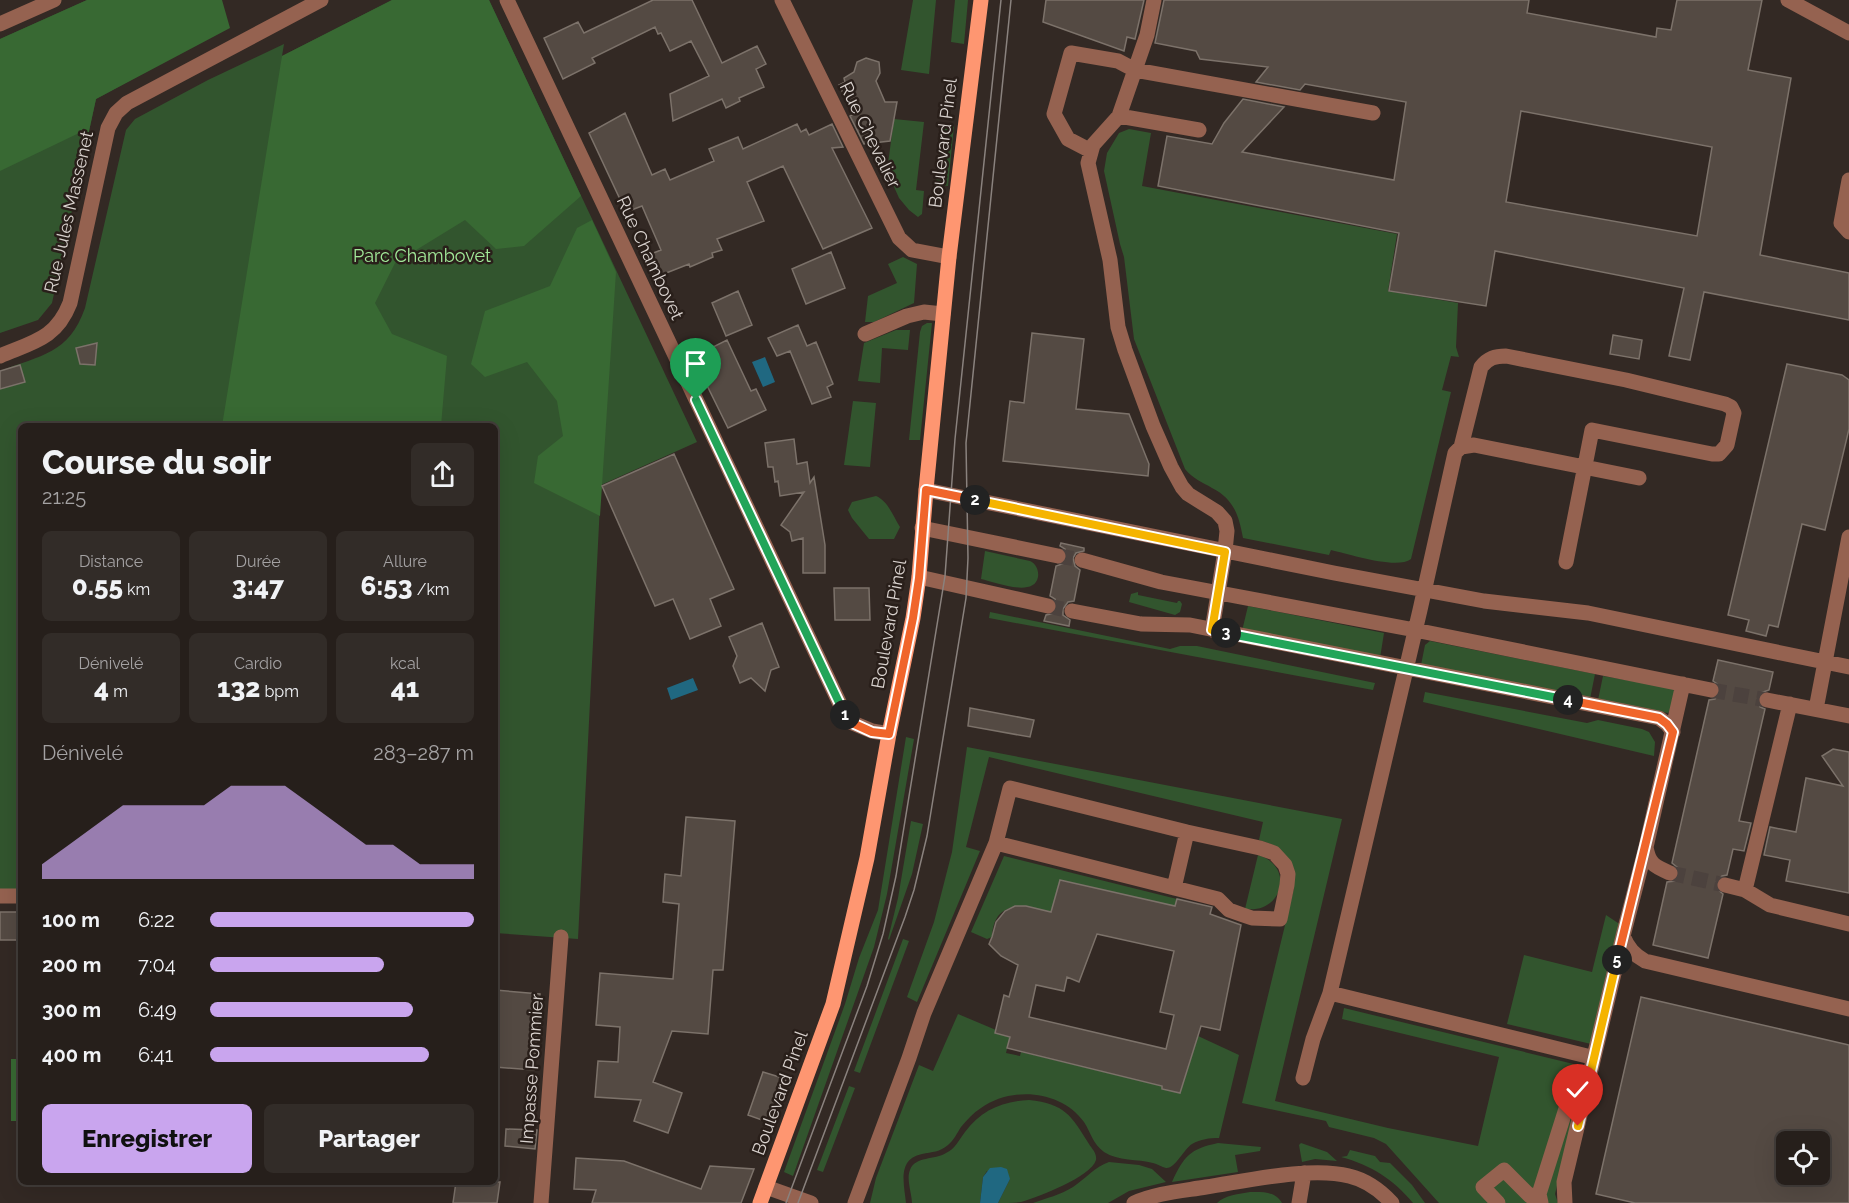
<!DOCTYPE html>
<html lang="fr">
<meta charset="utf-8">
<style>
body{margin:0;font-family:Raleway,sans-serif;background:#322c28;color:#f1f3f6;height:100vh;display:flex;flex-direction:column;font-size:22px;white-space:nowrap}
*{box-sizing:border-box;margin:0}
p{font-size:20px;color:#a4a2a3}
.icon{flex:none;width:33px;height:33px;fill:none;stroke:currentColor;stroke-width:2;stroke-linecap:round;stroke-linejoin:round}
.map{position:relative;flex:1;overflow:hidden}
.drawer{position:absolute;left:18px;top:423px;width:480px;height:762px;display:flex;flex-direction:column;background:#261f1b;border-radius:9px;box-shadow:0 6px 24px #0002,0 0 0 2px #423d3a}
.drawer>*{flex:none}
.controls{position:absolute;left:1776px;top:1131px;display:grid;gap:12px}
.controls a{display:grid;place-items:center;width:54px;height:54px;border-radius:9px;background:#261f1b;box-shadow:0 6px 24px #0002,0 0 0 2px #423d3a;font-size:30px}
.pin{position:absolute;display:grid;place-items:center;width:51px;height:51px;color:#fff;margin:-62px -26px;border-radius:50% 50% 50% 0;rotate:-45deg;box-shadow:0 0 6px #0007}
.pin .icon{rotate:45deg}
.km{position:absolute;width:30px;height:30px;margin:-15px;border-radius:50%;background:#222;color:#fff;font-size:16px;line-height:30px;text-align:center}
.round{display:grid;place-items:center;flex:none;width:63px;height:63px;border-radius:9px;background:#322c28}
.head{display:flex;align-items:center;justify-content:space-between;height:102px;padding:0 24px}
h1{font-size:33px;font-weight:800;line-height:45px}
.stats{display:grid;grid-template-columns:repeat(3,1fr);gap:9px;height:102px;padding:6px 24px}
.stats div{display:grid;align-content:center;border-radius:9px;background:#322c28;text-align:center}
.stats b{font-size:26px;font-weight:800}
.stats small{font-size:16px;font-weight:400}
.stats p{font-size:16px}
.chart{height:168px;padding:12px 24px}
.chart p{display:flex;justify-content:space-between}
.chart svg{width:100%;height:108px;margin-top:6px;fill:#c9a5ee;opacity:.7}
.cta{display:flex;gap:12px;margin-top:auto;padding:12px 24px}
.cta a{flex:1;height:69px;border-radius:9px;background:#c9a5ee;color:#111;font-size:24px;font-weight:800;line-height:69px;text-align:center}
.cta a+a{background:#322c28;color:#f1f3f6}
ul{padding:0 24px;list-style:none;font-size:20px}
li{display:grid;grid-template-columns:96px 72px 1fr;align-items:center;height:45px}
li i{height:15px;border-radius:8px;background:#c9a5ee}
.map>svg:first-child{display:block}
</style>
<div class="map">
<svg width="1849" height="1203" viewBox="0 0 1849 1203">
<rect width="100%" height="100%" fill="#332924"/>
<path fill="#32552e" d="M 87,0 L 219,32 L 96,99 L 52,303 L 38,320 L 0,333 L 0,39 Z
M 392,0 L 489,0 L 697,442 L 601,485 L 578,939 L 495,933 L 495,426 L 21,426 L 21,903 L 0,903 L 0,371 C 41,355 69,354 85,308 L 126,130 L 135,119 L 208,80 L 284,44 L 282,56 Z
M 913,0 L 936,0 L 929,74 L 901,70 Z
M 955,0 L 968,0 L 964,44 L 951,42 Z
M 894,119 L 924,122 L 916,190 L 924,191 L 922,214 L 918,217 L 909,210 L 899,198 L 887,171 Z
M 942,125 L 954,126 L 948,186 L 936,185 Z
M 1129,129 L 1151,133 L 1142,186 L 1397,234 L 1388,291 L 1458,303 L 1456,347 L 1459,357 L 1451,356 L 1442,390 L 1451,392 L 1411,559 C 1397,570 1349,554 1331,550 L 1329,555 L 1243,538 C 1239,516 1234,499 1212,488 C 1202,482 1193,479 1185,469 L 1134,339 L 1124,257 L 1120,244 L 1104,171 L 1107,153 L 1119,133 Z
M 903,257 L 917,264 L 914,303 L 874,322 L 865,322 L 868,296 L 897,283 L 888,264 Z
M 927,323 L 932,323 L 920,440 L 909,440 L 920,332 L 922,326 Z
M 896,330 L 910,330 L 908,350 L 882,348 L 880,383 L 858,381 L 864,343 Z
M 853,401 L 876,403 L 870,467 L 844,465 Z
M 876,496 C 888,501 893,516 900,527 L 894,539 L 869,539 L 852,518 L 848,510 L 852,502 Z
M 985,551 L 1030,561 C 1036,564 1039,570 1038,577 C 1034,598 995,582 981,579 Z
M 1138,592 L 1138,595 L 1177,603 L 1178,601 L 1180,601 L 1182,604 L 1180,612 L 1175,615 L 1129,602 L 1131,594 Z
M 1248,606 L 1384,633 L 1380,658 L 1242,631 Z
M 990,612 L 1170,649 L 1180,646 L 1197,646 L 1375,683 L 1373,690 L 989,618 Z
M 1430,641 L 1595,674 L 1590,699 L 1421,665 L 1425,645 Z
M 1603,676 L 1672,688 L 1675,692 L 1673,708 L 1668,713 L 1598,700 Z
M 1425,692 L 1587,723 L 1598,720 L 1642,729 L 1649,732 L 1655,742 L 1654,756 L 1423,702 Z
M 906,737 L 914,739 L 887,894 L 874,947 L 793,1176 L 784,1172 L 845,1004 L 859,958 L 878,910 Z
M 967,747 L 1342,819 L 1275,1101 L 1388,1128 L 1478,1146 L 1499,1057 L 1342,1019 L 1344,1008 L 1586,1067 L 1591,1044 L 1507,1024 L 1524,955 L 1592,972 L 1606,915 L 1621,925 L 1555,1194 L 1558,1203 L 1439,1203 L 1386,1144 L 1374,1138 L 1329,1127 L 1326,1121 L 1242,1103 L 1294,888 C 1294,879 1287,857 1281,851 C 1276,845 1266,842 1259,840 L 1263,822 L 989,757 L 966,847 L 980,851 L 917,1002 L 907,997 L 934,922 L 952,852 Z
M 911,821 L 923,824 L 912,874 L 889,940 L 888,939 L 898,898 Z
M 1258,855 C 1295,866 1283,914 1245,909 Z
M 1004,856 L 1177,899 L 1175,906 L 1060,880 L 1051,912 C 1025,906 994,898 992,937 L 987,939 L 971,932 Z
M 903,939 L 909,941 L 860,1073 L 854,1071 Z
M 958,1014 L 996,1030 L 995,1033 L 1010,1037 L 1006,1053 L 1020,1056 L 1021,1052 L 1162,1086 L 1162,1089 L 1180,1093 L 1198,1036 L 1239,1055 L 1219,1138 C 1209,1138 1201,1139 1192,1144 C 1184,1149 1175,1169 1166,1168 C 1162,1167 1157,1164 1153,1163 C 1138,1159 1118,1161 1104,1152 C 1093,1144 1091,1133 1084,1122 C 1061,1090 1012,1086 981,1108 C 973,1113 967,1120 961,1127 C 957,1133 954,1140 948,1145 C 940,1152 932,1152 922,1154 C 897,1159 904,1184 906,1203 L 870,1203 L 876,1178 L 919,1065 L 933,1071 Z
M 849,1086 L 855,1088 L 823,1172 L 817,1170 Z
M 1029,1100 C 1065,1104 1071,1115 1089,1144 C 1092,1149 1097,1153 1096,1160 C 1091,1177 1038,1197 1021,1202 C 1015,1203 1006,1203 998,1203 L 1010,1179 L 987,1171 L 983,1177 L 980,1203 L 912,1203 C 912,1194 906,1179 910,1170 C 915,1156 935,1160 946,1153 C 955,1149 959,1140 965,1132 C 981,1110 1003,1101 1029,1100 Z
M 1218,1143 L 1261,1147 L 1260,1151 L 1235,1155 L 1238,1172 L 1172,1182 C 1184,1156 1190,1149 1218,1143 Z
M 1301,1143 L 1327,1152 L 1337,1161 L 1315,1159 L 1302,1162 L 1299,1145 Z
M 1350,1150 L 1375,1156 L 1380,1162 L 1390,1163 L 1412,1185 L 1425,1203 L 1413,1203 C 1393,1179 1371,1165 1341,1157 L 1347,1156 Z
M 1109,1162 L 1139,1165 L 1152,1169 L 1166,1182 L 1129,1191 L 1108,1203 L 1033,1203 C 1047,1198 1060,1195 1073,1187 C 1085,1179 1096,1166 1109,1162 Z
M 1250,1192 C 1262,1192 1275,1191 1282,1203 L 1217,1203 C 1225,1195 1239,1194 1250,1192 Z"/>
<path fill="#386933" d="M 87,0 L 222,0 L 230,28 L 96,99 L 87,140 L 77,134 L 0,171 L 0,39 Z
M 392,0 L 489,0 L 581,196 L 524,246 L 496,249 L 465,220 L 395,263 L 375,303 L 392,334 L 447,356 L 441,426 L 222,426 L 282,56 Z
M 592,220 L 616,272 L 600,516 L 534,483 L 538,456 L 563,436 L 557,401 L 527,362 L 485,377 L 471,364 L 485,311 L 550,286 L 577,228 Z
M 11,1059 L 21,1059 L 21,1121 L 11,1121 Z"/>
<path fill="#206881" d="M 765,357 L 775,382 L 763,387 L 752,362 Z
M 693,678 L 698,690 L 671,700 L 667,688 Z
M 1001,1167 L 1007,1169 L 1010,1179 L 998,1203 L 980,1203 L 983,1177 L 990,1168 Z"/>
<path fill="#544a43" stroke="#7c726a" stroke-width="1.5" fill-rule="evenodd" d="M 653,0 L 692,0 L 722,63 L 757,46 L 766,64 L 756,69 L 764,87 L 739,98 L 740,101 L 726,108 L 722,99 L 673,121 L 670,94 L 709,76 L 691,41 L 670,51 L 661,33 L 658,34 L 655,27 L 592,58 L 595,63 L 563,79 L 544,38 L 578,22 L 584,33 Z
M 1046,0 L 1144,0 L 1135,39 L 1127,37 L 1124,51 L 1043,22 Z
M 1164,0 L 1529,0 L 1527,13 L 1656,37 L 1657,28 L 1671,30 L 1677,0 L 1762,0 L 1748,70 L 1791,78 L 1760,255 L 1849,273 L 1849,320 L 1704,292 L 1690,360 L 1669,356 L 1684,288 L 1495,251 L 1486,306 L 1389,291 L 1399,233 L 1158,186 L 1167,136 L 1212,144 L 1224,123 L 1243,99 L 1284,107 L 1242,152 L 1394,180 L 1406,102 L 1305,84 L 1300,90 L 1256,82 L 1268,67 L 1200,59 L 1196,51 L 1155,43 ZM 1521,111 L 1712,147 L 1697,236 L 1506,202 Z
M 866,58 L 879,62 L 880,73 L 876,81 L 885,102 L 897,102 L 890,141 L 864,144 L 850,116 L 854,114 L 839,85 L 845,82 L 844,78 L 854,72 L 857,62 Z
M 625,113 L 652,175 L 665,169 L 670,180 L 714,161 L 709,149 L 738,137 L 743,149 L 797,124 L 801,132 L 806,129 L 809,135 L 832,124 L 843,147 L 832,148 L 872,228 L 823,249 L 783,166 L 747,182 L 764,221 L 717,239 L 722,250 L 712,253 L 713,257 L 690,267 L 689,264 L 656,277 L 646,256 L 661,250 L 642,206 L 626,212 L 589,133 Z
M 831,252 L 845,288 L 806,304 L 792,269 Z
M 738,291 L 752,325 L 726,336 L 712,303 Z
M 798,325 L 807,346 L 816,342 L 833,384 L 827,387 L 831,397 L 812,404 L 790,351 L 777,356 L 768,338 Z
M 1032,333 L 1084,339 L 1076,409 L 1129,414 L 1149,464 L 1148,476 L 1003,461 L 1010,401 L 1024,403 Z
M 1613,335 L 1642,340 L 1639,359 L 1610,354 Z
M 727,340 L 751,391 L 756,389 L 766,410 L 728,428 L 693,357 Z
M 97,343 L 95,365 L 80,364 L 76,348 Z
M 1787,364 L 1842,375 L 1849,380 L 1849,429 L 1825,530 L 1802,524 L 1778,627 L 1769,625 L 1766,636 L 1746,631 L 1749,620 L 1728,615 Z
M 20,365 L 25,382 L 0,389 L 0,371 Z
M 794,439 L 797,464 L 807,462 L 810,483 L 814,477 L 825,545 L 825,573 L 803,573 L 803,538 L 792,541 L 790,532 L 781,525 L 804,492 L 780,496 L 778,481 L 775,482 L 773,467 L 768,467 L 765,443 Z
M 674,454 L 734,589 L 710,599 L 721,626 L 690,639 L 673,599 L 655,606 L 602,486 Z
M 1061,543 L 1084,548 L 1084,551 L 1076,553 L 1073,558 L 1075,566 L 1080,570 L 1074,601 L 1068,602 L 1063,609 L 1063,615 L 1070,620 L 1069,626 L 1044,621 L 1046,615 L 1055,613 L 1058,608 L 1055,599 L 1050,596 L 1056,566 L 1065,563 L 1068,557 L 1065,549 L 1060,546 Z
M 834,588 L 869,588 L 870,620 L 835,620 Z
M 762,623 L 779,667 L 771,670 L 765,691 L 751,678 L 740,683 L 733,666 L 737,656 L 729,637 Z
M 1718,660 L 1773,672 L 1769,690 L 1760,693 L 1757,699 L 1760,707 L 1765,709 L 1739,821 L 1751,823 L 1744,851 L 1733,849 L 1727,875 L 1722,876 L 1716,882 L 1716,888 L 1723,894 L 1708,958 L 1653,945 L 1667,882 L 1675,881 L 1679,876 L 1678,868 L 1672,863 L 1709,700 L 1715,699 L 1720,692 L 1720,686 L 1713,681 Z
M 970,708 L 1034,720 L 1030,737 L 968,726 Z
M 1833,749 L 1849,752 L 1849,893 L 1786,881 L 1790,860 L 1764,855 L 1770,827 L 1796,832 L 1806,778 L 1843,786 L 1822,756 Z
M 686,817 L 735,821 L 723,970 L 713,970 L 708,1034 L 672,1031 L 653,1082 L 682,1093 L 668,1133 L 634,1121 L 641,1100 L 595,1097 L 598,1061 L 618,1062 L 620,1027 L 596,1025 L 600,973 L 673,979 L 679,904 L 663,902 L 665,874 L 681,876 Z
M 1060,880 L 1175,906 L 1177,899 L 1212,907 L 1210,914 L 1241,925 L 1220,1030 L 1201,1026 L 1180,1093 L 1162,1089 L 1162,1086 L 1007,1048 L 1010,1037 L 995,1033 L 1004,995 L 1009,997 L 1018,965 L 1001,956 L 989,944 L 992,937 L 996,922 L 1005,911 L 1015,906 L 1026,906 L 1051,912 ZM 1097,934 L 1174,951 L 1160,1012 L 1174,1015 L 1166,1049 L 1029,1017 L 1036,985 L 1064,991 L 1067,977 L 1079,982 Z
M 0,912 L 21,912 L 21,940 L 0,940 Z
M 495,990 L 540,994 L 534,1070 L 495,1067 Z
M 1641,997 L 1849,1045 L 1849,1203 L 1635,1203 L 1596,1194 ZM 1786,1142 L 1820,1142 L 1820,1174 L 1786,1174 Z
M 763,1072 L 786,1079 L 770,1123 L 748,1115 Z
M 506,1129 L 537,1130 L 535,1149 L 505,1146 Z
M 576,1158 L 624,1161 L 701,1189 L 710,1166 L 754,1169 L 741,1203 L 592,1203 L 596,1190 L 574,1189 Z
M 456,1182 L 500,1182 L 497,1203 L 453,1203 Z"/>
<g fill="none" stroke-linecap="round" stroke-linejoin="round">
<path stroke="#4c423e" stroke-width="15" stroke-dasharray="15 8" stroke-linecap="butt" d="M 1058,556 L 1082,560
M 1048,606 L 1072,611
M 1711,690 L 1767,700
M 1670,873 L 1725,885"/>
<path stroke="#956250" stroke-width="15" d="M 507,0 L 848,721 L 872,731 L 889,734
M 782,0 L 899,238 L 912,250 L 949,257
M 1154,0 L 1147,35 L 1119,116 L 1093,145 L 1088,163 L 1110,260 L 1118,327 L 1125,350 L 1153,426 L 1171,467 L 1182,487 L 1188,494 L 1217,512 L 1225,521 L 1227,531 L 1225,551 L 1212,630
M 1788,0 L 1849,33
M 0,24 L 54,0
M 1119,116 L 1199,130
M 1091,151 L 1068,139 L 1054,114 L 1071,53 L 1118,61 L 1135,70 L 1373,113
M 1849,180 L 1841,223 L 1849,232
M 865,334 L 907,316 L 924,312 L 943,314
M 0,356 C 33,342 56,339 70,303 L 108,128 L 116,113 L 127,103 L 321,0
M 1461,447 L 1481,367 C 1488,358 1495,356 1506,356 L 1626,380 L 1725,404 L 1731,407 L 1734,413 L 1727,445 L 1719,454 L 1712,454 L 1592,430 L 1566,562
M 926,490 L 1334,573 L 1484,601 L 1588,613 L 1849,667
M 922,528 L 1058,556
M 1082,560 L 1161,582 L 1415,630 L 1711,690
M 919,577 L 1048,606
M 1072,611 L 1141,624 L 1190,625 L 1659,718 L 1667,724 L 1673,732
M 1767,700 L 1849,716
M 1816,709 L 1849,537
M 1646,847 L 1623,936 C 1628,948 1634,955 1645,961 L 1849,1009
M 1670,873 C 1654,866 1649,864 1646,847 L 1683,684
M 1725,885 L 1745,890 L 1770,905 L 1849,924
M 1174,888 L 1187,832
M 1745,890 L 1790,704
M 0,896 L 21,896
M 1330,993 L 1587,1056
M 1303,1078 L 1313,1039 L 1330,993 L 1420,610 L 1455,453 L 1461,447 L 1474,445 L 1639,478
M 766,1187 L 811,1203
M 541,1203 L 561,937
M 855,1203 L 909,1058 L 924,1013 L 996,843 L 1010,788 L 1187,832 L 1260,848 L 1274,853 L 1285,865 L 1288,874 L 1287,885 L 1280,919 L 1252,918 L 1243,915 L 1229,910 L 1218,899 L 996,843
M 1134,1203 C 1156,1193 1182,1191 1206,1187 C 1246,1181 1311,1166 1349,1176 C 1366,1180 1380,1190 1392,1203
M 1299,1203 L 1304,1173
M 1498,1203 L 1483,1187 L 1504,1170 L 1530,1196 L 1539,1194
M 1541,1203 L 1539,1194 L 1575,1080 L 1591,1069
M 1565,1203 L 1564,1182 L 1623,936"/>
<path stroke="#fe9671" stroke-width="15" d="M 760,1203 L 833,1004 L 867,858 L 889,734 L 913,618 L 919,577 L 926,490 L 949,257 L 981,0"/>
<path stroke="#8a827e" stroke-width="1.5" d="M 786,1203 L 867,986 L 883,934 L 896,876 L 945,576 L 955,439 L 1001,0
M 798,1203 L 905,917 L 914,890 L 927,836 L 966,598 L 968,558 L 966,443 L 1011,0"/>
</g>
<g fill="none" stroke-linecap="round" stroke-linejoin="round">
<g stroke="#fff" stroke-width="12">
<path id="split-1" d="M 696,400 L 845,715"/>
</g>
<g stroke="#fff" stroke-width="12">
<path id="split-2" d="M 845,715 L 848,721 L 872,732 L 889,734 L 913,618 L 919,578 L 926,490 L 975,500"/>
</g>
<g stroke="#fff" stroke-width="12">
<path id="split-3" d="M 975,500 L 1225,552 L 1212,630 L 1226,633"/>
</g>
<g stroke="#fff" stroke-width="12">
<path id="split-4" d="M 1226,633 L 1568,700"/>
</g>
<g stroke="#fff" stroke-width="12">
<path id="split-5" d="M 1568,700 L 1659,718 L 1667,724 L 1673,732 L 1617,960"/>
</g>
<g stroke="#fff" stroke-width="12">
<path id="split-6" d="M 1578,1126 L 1617,960"/>
</g>
<use href="#split-1" stroke="#22a559" stroke-width="8"/>
<use href="#split-2" stroke="#f0652b" stroke-width="8"/>
<use href="#split-3" stroke="#f5b400" stroke-width="8"/>
<use href="#split-4" stroke="#22a559" stroke-width="8"/>
<use href="#split-5" stroke="#f0652b" stroke-width="8"/>
<use href="#split-6" stroke="#f5b400" stroke-width="8"/>
</g>
<g text-anchor="middle" stroke-width="5" stroke-linejoin="round" paint-order="stroke">
<g font-size="18" fill="#d9d2ce" stroke="#291f1a">
<text transform="translate(870 135) rotate(64)" y="6">Rue Chevalier</text>
<text transform="translate(943 143) rotate(-83)" y="6">Boulevard Pinel</text>
<text transform="translate(69 212) rotate(-77)" y="6">Rue Jules Massenet</text>
<text transform="translate(650 258) rotate(65)" y="6">Rue Chambovet</text>
<text transform="translate(889 624) rotate(-80)" y="6">Boulevard Pinel</text>
<text transform="translate(532 1069) rotate(-86)" y="6">Impasse Pommier</text>
<text transform="translate(780 1093) rotate(-70)" y="6">Boulevard Pinel</text>
</g>
<g font-size="18" fill="#a2e999" stroke="#291f1a">
<text x="422" y="262">Parc Chambovet</text>
</g>
</g>
</svg>
<div class="controls">
<a><svg class="icon" aria-label="locate" viewBox="0 0 24 24"><circle cx="12" cy="12" r="6"/><path d="M12 2v4M12 18v4M2 12h4M18 12h4"/></svg></a>
</div>
<div class="pin" style="left:696px;top:400px;background:#1e9e55"><svg class="icon" aria-label="arrive" viewBox="0 0 24 24"><path d="M6 21V4h12l-3 4 3 4H6"/></svg></div>
<div class="pin" style="left:1578px;top:1126px;background:#d93025"><svg class="icon" aria-label="check" viewBox="0 0 24 24"><path d="M5 12l5 5 9-10"/></svg></div>
<b class="km" style="left:845px;top:715px">1</b>
<b class="km" style="left:975px;top:500px">2</b>
<b class="km" style="left:1226px;top:633px">3</b>
<b class="km" style="left:1568px;top:700px">4</b>
<b class="km" style="left:1617px;top:960px">5</b>
<section class="drawer">
<div class="head"><div><h1>Course du soir</h1><p>21:25</p></div><a class="round"><svg class="icon" aria-label="share" viewBox="0 0 24 24"><path d="M12 15V3M7 8l5-5 5 5M5 13v7h14v-7"/></svg></a></div>
<div class="stats">
<div><p>Distance</p><b>0.55<small> km</small></b></div>
<div><p>Durée</p><b>3:47</b></div>
<div><p>Allure</p><b>6:53<small> /km</small></b></div>
</div>
<div class="stats">
<div><p>Dénivelé</p><b>4<small> m</small></b></div>
<div><p>Cardio</p><b>132<small> bpm</small></b></div>
<div><p>kcal</p><b>41</b></div>
</div>
<div class="chart"><p><span>Dénivelé</span>283–287 m</p>
<svg viewBox="0 0 160 44" preserveAspectRatio="none"><path d="M0 44V38L10 30L20 22L30 14L40 14L50 14L60 14L70 6L80 6L90 6L100 14L110 22L120 30L130 30L140 38L150 38L160 38V44z"/></svg>
</div>
<ul>
<li><b>100 m</b>6:22<i style="width:100%"></i></li>
<li><b>200 m</b>7:04<i style="width:66%"></i></li>
<li><b>300 m</b>6:49<i style="width:77%"></i></li>
<li><b>400 m</b>6:41<i style="width:83%"></i></li>
</ul>
<div class="cta"><a>Enregistrer</a><a>Partager</a></div>
</section>
</div>
